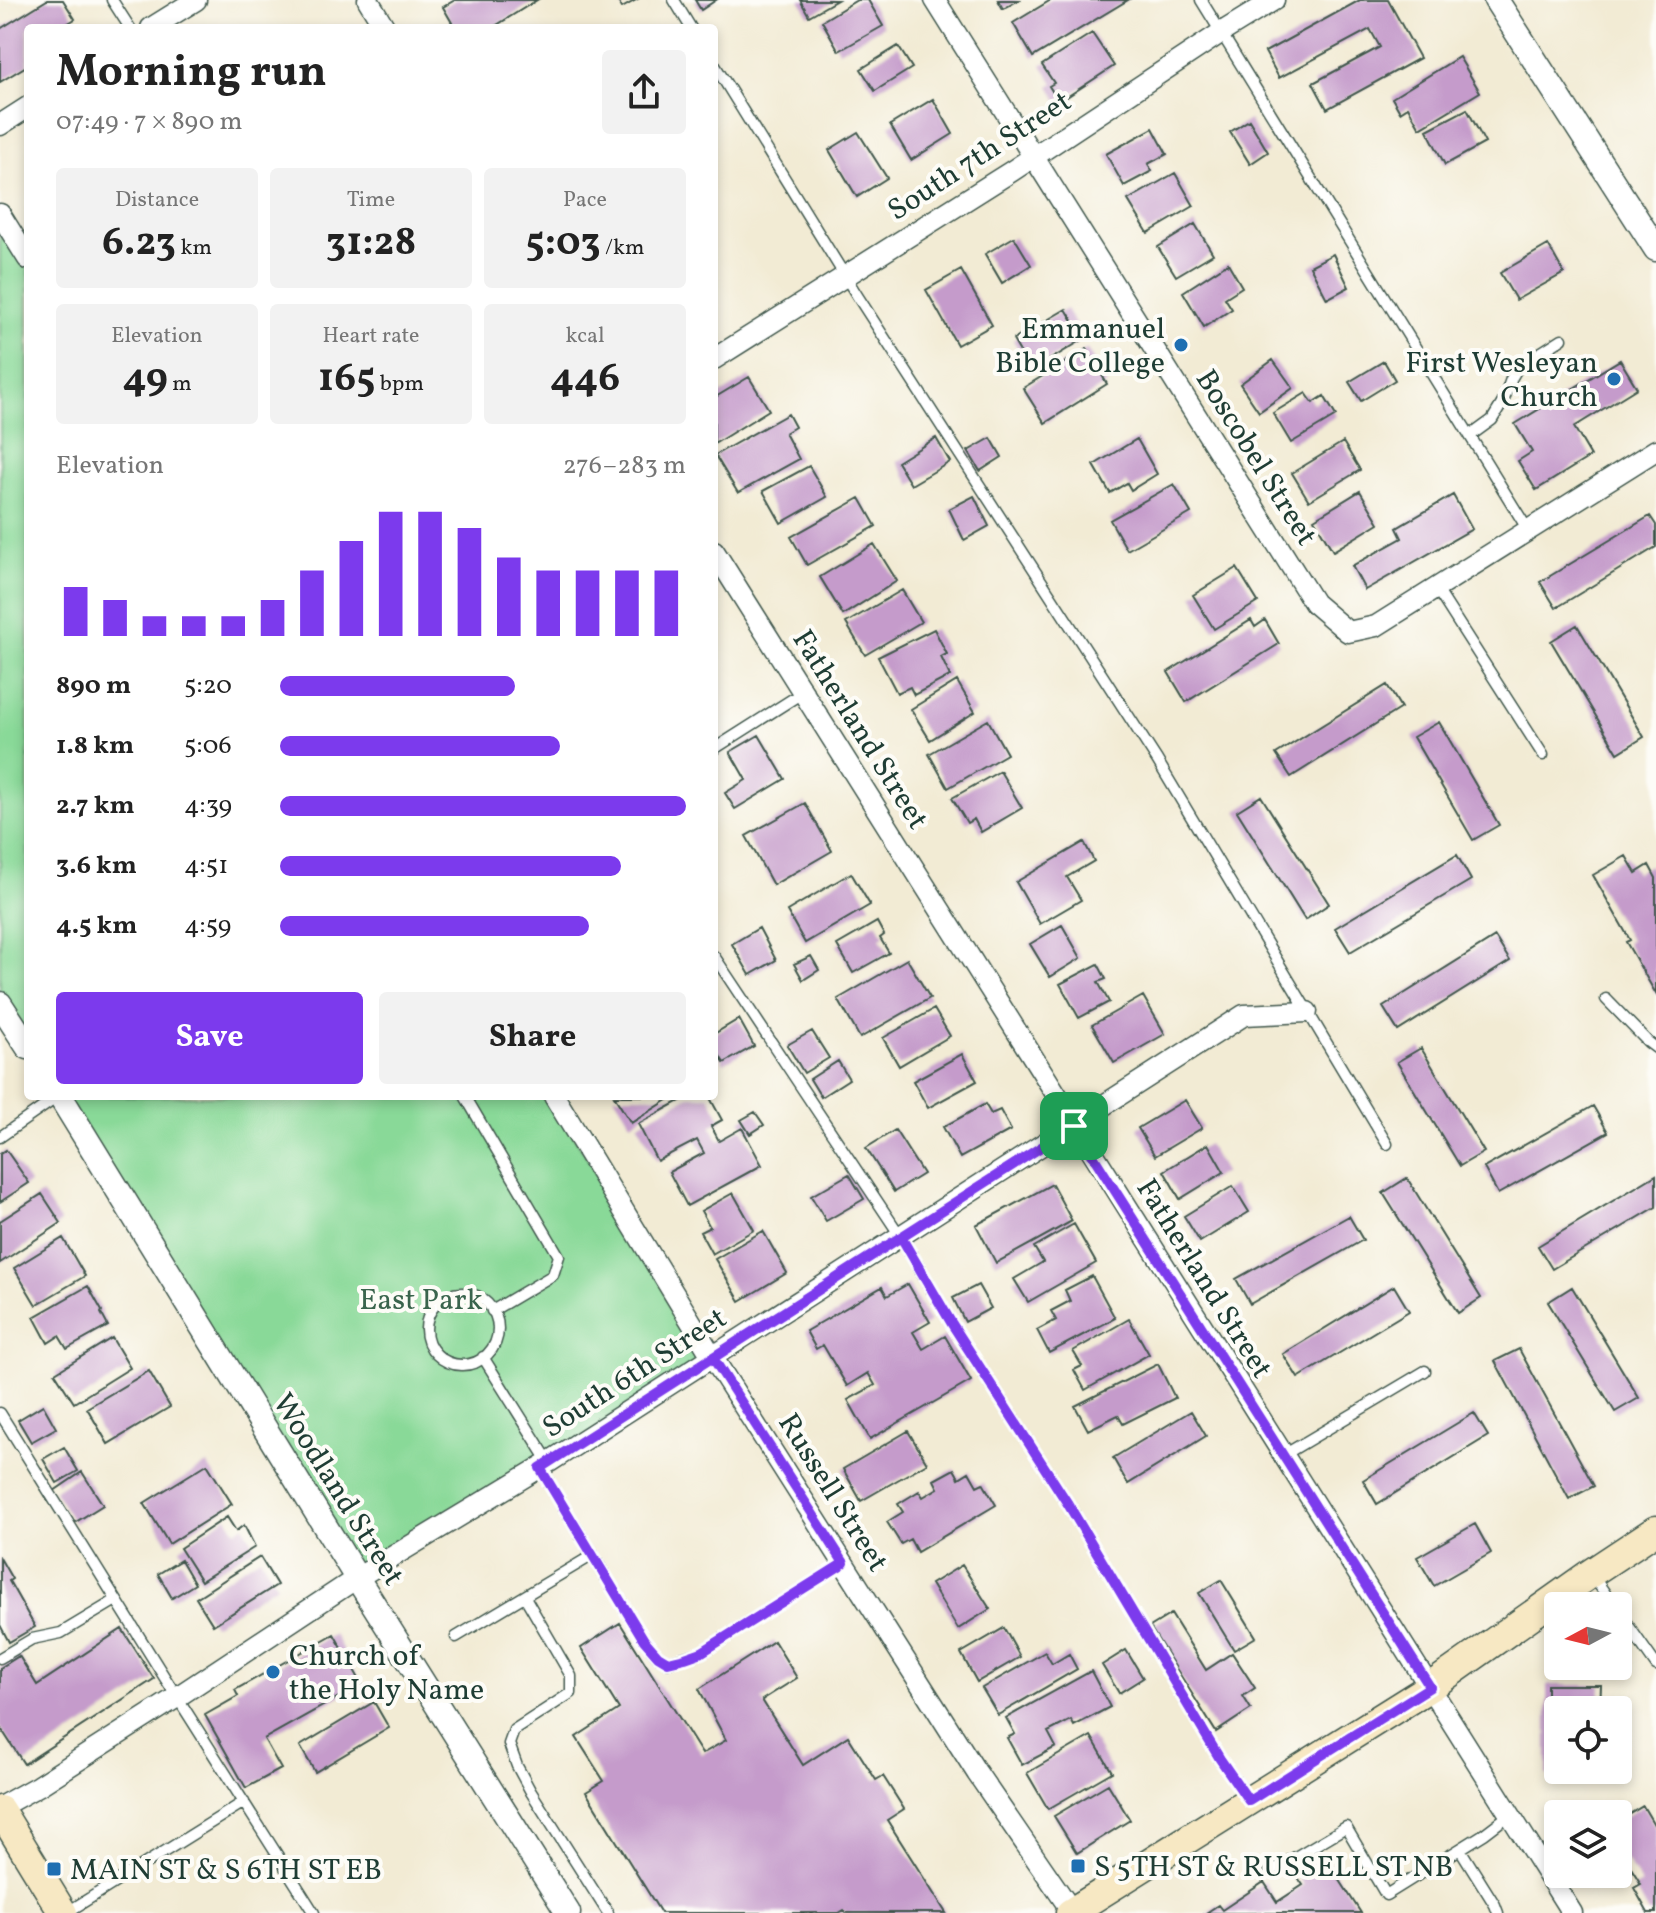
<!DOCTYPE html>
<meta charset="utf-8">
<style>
body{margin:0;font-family:Vollkorn,serif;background:#f2f2f2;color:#222;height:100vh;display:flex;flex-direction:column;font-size:30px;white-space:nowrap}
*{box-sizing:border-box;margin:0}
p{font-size:26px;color:#767676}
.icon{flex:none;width:44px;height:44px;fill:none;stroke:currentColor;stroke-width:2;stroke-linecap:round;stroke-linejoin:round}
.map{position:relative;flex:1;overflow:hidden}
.panel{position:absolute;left:24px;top:24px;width:694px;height:1076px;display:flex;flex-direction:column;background:#fff;border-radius:8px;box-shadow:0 4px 12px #0003}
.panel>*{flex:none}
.needle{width:52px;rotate:263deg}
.buttons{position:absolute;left:1544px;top:1592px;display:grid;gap:16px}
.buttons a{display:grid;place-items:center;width:88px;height:88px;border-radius:8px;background:#fff;box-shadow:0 4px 12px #0003;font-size:40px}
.pin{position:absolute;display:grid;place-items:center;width:68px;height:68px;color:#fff;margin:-34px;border-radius:16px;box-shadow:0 4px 12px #0006}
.round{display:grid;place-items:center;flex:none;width:84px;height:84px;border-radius:8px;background:#f2f2f2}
.overview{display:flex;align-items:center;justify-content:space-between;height:136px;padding:0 32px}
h1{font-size:44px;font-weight:700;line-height:60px}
.stats{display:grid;grid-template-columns:repeat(3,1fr);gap:12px;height:136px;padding:8px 32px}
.stats div{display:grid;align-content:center;border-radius:8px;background:#f2f2f2;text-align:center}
.stats b{font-size:40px;font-weight:700}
.stats small{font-size:22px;font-weight:400}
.stats p{font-size:22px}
.chart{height:224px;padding:16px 32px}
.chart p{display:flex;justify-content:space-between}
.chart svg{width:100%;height:144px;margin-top:8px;stroke:#7c3aed;stroke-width:6}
.button{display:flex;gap:16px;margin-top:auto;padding:16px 32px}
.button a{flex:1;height:92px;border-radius:8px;background:#7c3aed;color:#fff;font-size:32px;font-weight:700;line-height:92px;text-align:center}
.button a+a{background:#f2f2f2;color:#222}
ul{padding:0 32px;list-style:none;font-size:26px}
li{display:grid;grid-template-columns:128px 96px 1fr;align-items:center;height:60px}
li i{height:20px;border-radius:10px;background:#7c3aed}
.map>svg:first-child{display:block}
</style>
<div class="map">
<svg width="1656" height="1913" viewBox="0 0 1656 1913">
<rect width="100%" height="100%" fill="#fdfcf7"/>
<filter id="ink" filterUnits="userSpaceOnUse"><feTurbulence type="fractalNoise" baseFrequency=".0125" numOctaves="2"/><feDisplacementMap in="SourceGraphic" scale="16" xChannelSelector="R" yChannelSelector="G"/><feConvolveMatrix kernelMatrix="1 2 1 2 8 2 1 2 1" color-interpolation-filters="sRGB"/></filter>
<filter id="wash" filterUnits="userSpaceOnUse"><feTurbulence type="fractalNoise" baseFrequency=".006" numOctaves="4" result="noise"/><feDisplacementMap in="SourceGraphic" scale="32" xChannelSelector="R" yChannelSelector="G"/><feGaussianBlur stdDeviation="1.8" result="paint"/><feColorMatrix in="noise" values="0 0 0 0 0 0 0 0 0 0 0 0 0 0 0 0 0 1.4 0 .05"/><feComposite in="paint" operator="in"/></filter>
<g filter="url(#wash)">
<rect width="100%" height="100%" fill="#f2ebd4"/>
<path fill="#89d998" stroke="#548b66" stroke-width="2" d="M 0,214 L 28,259 L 28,1057 L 0,1012 Z
M 53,1096 L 549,1096 L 713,1358 L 357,1578 Z"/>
<g id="blocks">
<path fill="#c59bcb" d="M 47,0 L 63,0 L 75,19 L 60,28 L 28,28 L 28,65 L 0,82 L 0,29 Z
M 455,0 L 537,0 L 492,28 L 455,28 L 443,7 Z
M 617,0 L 636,0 L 622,8 Z
M 695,0 L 716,0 L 701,10 Z
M 800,0 L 837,0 L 809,16 Z
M 857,0 L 868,0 L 883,26 L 839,51 L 822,21 Z
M 998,0 L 1019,0 L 1003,9 Z
M 1051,0 L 1128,0 L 1033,57 L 1013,23 Z
M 1360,0 L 1388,0 L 1420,58 L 1327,109 L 1313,83 L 1380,47 L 1370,29 L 1279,78 L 1265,52 Z
M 1092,33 L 1114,66 L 1059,102 L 1049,86 L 1054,83 L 1042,65 Z
M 898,46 L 912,68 L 875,91 L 861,69 Z
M 1459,57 L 1480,92 L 1420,128 L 1408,107 L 1400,112 L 1392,98 Z
M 933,99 L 953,134 L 911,160 L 890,125 Z
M 1467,109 L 1485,143 L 1445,165 L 1427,130 Z
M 1249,120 L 1268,152 L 1250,164 L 1230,132 Z
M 1153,128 L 1167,154 L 1148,164 L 1152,171 L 1124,186 L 1106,154 Z
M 858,132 L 887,178 L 857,197 L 829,150 Z
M 1175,173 L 1194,206 L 1148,233 L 1128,200 Z
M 1195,224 L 1213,254 L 1176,276 L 1158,247 Z
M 1014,237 L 1031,265 L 1002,283 L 985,254 Z
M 1548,245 L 1564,273 L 1516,300 L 1500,273 Z
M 1333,254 L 1349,287 L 1327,299 L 1310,266 Z
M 1228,263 L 1242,287 L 1225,298 L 1232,309 L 1204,327 L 1183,292 Z
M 961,270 L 992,325 L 957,345 L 926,290 Z
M 1066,309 L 1084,339 L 1031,371 L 1013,340 Z
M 1087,349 L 1107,384 L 1045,423 L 1023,388 Z
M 1273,360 L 1293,388 L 1259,412 L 1240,384 Z
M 1620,360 L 1637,388 L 1574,427 L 1591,456 L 1536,490 L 1518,461 L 1532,452 L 1515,424 Z
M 1384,361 L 1395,380 L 1361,401 L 1349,382 Z
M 749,377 L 769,410 L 714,444 L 714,398 Z
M 1306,393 L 1313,403 L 1324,396 L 1336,416 L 1291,443 L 1273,413 Z
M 788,414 L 795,427 L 785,433 L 799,459 L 738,493 L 715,455 Z
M 936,438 L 950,462 L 911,485 L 897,462 Z
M 991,438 L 1002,457 L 980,471 L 968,451 Z
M 1137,439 L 1157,474 L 1131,490 L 1127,483 L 1110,493 L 1094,465 Z
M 1343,442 L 1360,470 L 1309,501 L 1292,473 Z
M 809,466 L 827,497 L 781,523 L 763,491 Z
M 1174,484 L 1191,513 L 1127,550 L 1110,520 Z
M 1360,491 L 1379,523 L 1333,551 L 1314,519 Z
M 1453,495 L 1472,529 L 1365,590 L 1352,566 L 1402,538 L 1397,528 Z
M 974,496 L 989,526 L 964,540 L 949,509 Z
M 860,498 L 876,526 L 807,565 L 791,537 Z
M 1650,516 L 1656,525 L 1656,547 L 1556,608 L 1540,582 Z
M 874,544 L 897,581 L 843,615 L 820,577 Z
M 1237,568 L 1258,602 L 1214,629 L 1193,595 Z
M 902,590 L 921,622 L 865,655 L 846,623 Z
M 1251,620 L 1255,627 L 1265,620 L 1279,644 L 1186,702 L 1168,672 Z
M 1577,625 L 1644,737 L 1618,753 L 1551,641 Z
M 934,629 L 947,654 L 941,657 L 950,676 L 914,695 L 910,687 L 897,693 L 878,657 Z
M 957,681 L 975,712 L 930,740 L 911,709 Z
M 1387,685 L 1401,708 L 1291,777 L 1276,754 Z
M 988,720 L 1007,754 L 948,788 L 929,754 Z
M 1439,722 L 1499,825 L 1473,840 L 1413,737 Z
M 759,735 L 785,779 L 735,809 L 725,793 L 746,780 L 730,752 Z
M 1000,771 L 1022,808 L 981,832 L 974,819 L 967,823 L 952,798 Z
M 1261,796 L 1329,904 L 1305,920 L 1237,811 Z
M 805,803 L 832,851 L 773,885 L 746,836 Z
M 1084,842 L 1094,861 L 1067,877 L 1081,900 L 1040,924 L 1016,882 Z
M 1457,855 L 1471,880 L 1350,952 L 1335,928 Z
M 1626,856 L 1636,873 L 1649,865 L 1656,878 L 1656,994 L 1626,942 L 1630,940 L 1593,875 Z
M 851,873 L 870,905 L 805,943 L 787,911 Z
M 877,922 L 884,935 L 880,938 L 889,953 L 853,973 L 837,945 Z
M 1062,925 L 1081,958 L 1050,977 L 1030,944 Z
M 759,928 L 776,960 L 750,975 L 732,944 Z
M 1495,937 L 1510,961 L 1398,1031 L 1383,1007 Z
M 811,956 L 819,970 L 803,980 L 794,964 Z
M 907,959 L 930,998 L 860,1038 L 838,999 Z
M 1098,964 L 1106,979 L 1098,982 L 1109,1002 L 1079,1018 L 1060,984 Z
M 1143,996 L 1165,1034 L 1114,1063 L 1092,1025 Z
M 934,1009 L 950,1036 L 899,1066 L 883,1038 Z
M 739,1019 L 754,1046 L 724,1063 L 714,1046 L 714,1034 Z
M 812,1031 L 829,1058 L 804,1073 L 787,1045 Z
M 1421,1048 L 1484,1152 L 1460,1166 L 1397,1062 Z
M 962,1054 L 977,1081 L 928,1108 L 913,1081 Z
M 838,1061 L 849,1079 L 821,1097 L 810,1079 Z
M 614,1096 L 674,1096 L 631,1123 Z
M 689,1096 L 709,1096 L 722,1120 L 711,1126 L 719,1141 L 742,1128 L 762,1165 L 687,1206 L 669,1172 L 704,1153 L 697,1140 L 657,1161 L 638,1124 Z
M 1185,1100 L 1202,1128 L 1155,1156 L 1138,1128 Z
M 985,1104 L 991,1114 L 1000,1110 L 1011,1130 L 960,1158 L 943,1127 Z
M 1593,1106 L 1608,1132 L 1498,1194 L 1484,1168 Z
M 755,1112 L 764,1125 L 750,1134 L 741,1120 Z
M 895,1130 L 923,1174 L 894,1192 L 866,1148 Z
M 1208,1144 L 1224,1172 L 1180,1199 L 1164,1171 Z
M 6,1150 L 29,1183 L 0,1202 L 0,1154 Z
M 849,1174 L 864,1199 L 826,1221 L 811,1196 Z
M 1656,1175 L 1656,1207 L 1552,1269 L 1538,1246 Z
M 1407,1178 L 1481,1298 L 1458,1313 L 1383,1193 Z
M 1052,1184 L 1072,1221 L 996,1263 L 976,1225 Z
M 1233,1186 L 1249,1212 L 1200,1242 L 1184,1216 Z
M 733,1193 L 754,1230 L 712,1254 L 700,1232 L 710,1227 L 701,1211 Z
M 42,1194 L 61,1223 L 0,1263 L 0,1221 Z
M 1349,1216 L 1363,1240 L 1250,1304 L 1236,1279 Z
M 1074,1224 L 1096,1263 L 1028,1302 L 1014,1279 L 1043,1262 L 1034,1247 Z
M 763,1231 L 787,1273 L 740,1301 L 715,1259 Z
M 63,1238 L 85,1276 L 36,1305 L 14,1268 Z
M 1092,1276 L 1115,1318 L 1049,1353 L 1037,1330 L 1056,1320 L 1051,1311 L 1070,1301 L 1065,1290 Z
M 908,1284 L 930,1322 L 913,1332 L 923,1349 L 945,1336 L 971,1381 L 870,1439 L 848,1400 L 875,1385 L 868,1373 L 847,1386 L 823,1345 L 816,1349 L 806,1331 L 882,1287 L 887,1296 Z
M 978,1285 L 991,1308 L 965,1322 L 953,1298 Z
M 88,1286 L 102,1311 L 101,1313 L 108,1326 L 67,1349 L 59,1336 L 48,1343 L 34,1317 Z
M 1394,1286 L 1409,1311 L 1298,1378 L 1283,1354 Z
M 1572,1287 L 1639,1398 L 1615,1412 L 1548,1302 Z
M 1129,1319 L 1149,1354 L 1085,1390 L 1074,1370 L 1082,1366 L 1073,1351 Z
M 112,1338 L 130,1368 L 74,1403 L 55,1373 Z
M 1519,1349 L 1594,1486 L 1569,1499 L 1495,1361 Z
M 1158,1364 L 1175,1398 L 1123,1424 L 1118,1415 L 1088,1430 L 1075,1406 Z
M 149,1371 L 170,1407 L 108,1444 L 87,1408 Z
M 43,1405 L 56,1428 L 31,1442 L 18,1420 Z
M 1191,1411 L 1206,1436 L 1128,1484 L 1113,1458 Z
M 1474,1413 L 1488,1436 L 1377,1504 L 1363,1480 Z
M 908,1431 L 927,1463 L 861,1501 L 843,1469 Z
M 64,1447 L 78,1471 L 57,1483 L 43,1459 Z
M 207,1464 L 232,1504 L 169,1544 L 144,1503 Z
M 954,1469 L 959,1478 L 969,1472 L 977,1486 L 983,1483 L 996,1505 L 917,1552 L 910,1539 L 901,1544 L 887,1522 L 903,1512 L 898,1504 L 919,1491 L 923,1497 L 938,1488 L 934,1480 Z
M 82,1472 L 103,1505 L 74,1523 L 54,1491 Z
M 227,1517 L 236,1531 L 244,1525 L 255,1547 L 201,1581 L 180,1548 Z
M 1475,1524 L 1491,1553 L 1434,1586 L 1417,1557 Z
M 260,1557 L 277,1585 L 213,1625 L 196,1598 Z
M 0,1558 L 12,1579 L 9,1581 L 35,1627 L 9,1642 L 0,1625 Z
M 181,1560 L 195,1584 L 172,1598 L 158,1574 Z
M 962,1565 L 990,1609 L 958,1629 L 931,1584 Z
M 1221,1580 L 1256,1637 L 1234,1650 L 1199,1593 Z
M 1171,1614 L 1206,1670 L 1232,1653 L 1255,1688 L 1243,1696 L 1251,1709 L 1216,1732 L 1150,1627 Z
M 620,1623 L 702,1754 L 726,1740 L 699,1689 L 774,1641 L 797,1678 L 762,1700 L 803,1765 L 848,1736 L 876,1780 L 883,1776 L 904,1809 L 887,1820 L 946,1913 L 846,1913 L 844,1910 L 839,1913 L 661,1913 L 586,1792 L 604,1781 L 576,1737 L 619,1709 L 581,1648 Z
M 1004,1628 L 1020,1657 L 977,1682 L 961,1653 Z
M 122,1629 L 154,1679 L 24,1764 L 0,1727 L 0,1668 L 19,1656 L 37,1685 Z
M 334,1634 L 362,1684 L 264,1739 L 281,1769 L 246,1788 L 205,1715 L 238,1696 L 235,1690 Z
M 1126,1650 L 1143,1678 L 1119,1693 L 1102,1665 Z
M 1045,1652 L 1052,1664 L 1069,1654 L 1077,1669 L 998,1715 L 982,1688 Z
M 1091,1671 L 1110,1707 L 1074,1726 L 1071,1720 L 1048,1732 L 1056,1747 L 1022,1765 L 1007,1738 L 1015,1734 L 1006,1718 Z
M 1547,1685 L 1601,1685 L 1600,1710 L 1558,1710 L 1558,1770 L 1600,1770 L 1600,1775 L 1547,1775 Z
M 374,1702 L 389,1728 L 315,1772 L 300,1746 Z
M 1091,1736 L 1112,1772 L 1048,1809 L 1027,1773 Z
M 1108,1784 L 1130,1820 L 1077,1853 L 1054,1816 Z
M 1643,1806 L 1656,1828 L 1656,1913 L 1648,1913 L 1634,1888 L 1641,1884 L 1626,1860 L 1618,1865 L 1618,1821 Z
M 1323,1854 L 1361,1913 L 1206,1913 L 1218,1905 L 1222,1910 L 1264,1882 L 1277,1902 L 1303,1885 L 1294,1872 Z"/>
</g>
</g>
<g filter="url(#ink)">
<use href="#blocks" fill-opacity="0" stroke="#3f574c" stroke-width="2"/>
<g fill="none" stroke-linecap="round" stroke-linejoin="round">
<g stroke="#3f574c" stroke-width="13">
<path id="service" d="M 112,0 L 130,28
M 674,0 L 691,28
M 1201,0 L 1528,530
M 714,64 L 858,297 L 1157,760 L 1387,1144
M 1470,436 L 1492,420 L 1503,402 L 1511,379 L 1518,367 L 1562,339
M 1436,588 L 1543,755
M 714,749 L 802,693
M 714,956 L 901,1237 L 952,1324 L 1068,1504 L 1220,1759 L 1248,1799
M 1606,999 L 1648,1042 L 1656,1048
M 465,1096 L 559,1256 L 553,1275 L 492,1311
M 0,1137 L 59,1096
M426 1329a36 36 0 1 1 72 0a36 36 0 1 1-72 0Z
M 483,1357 L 549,1462
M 0,1413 L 165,1678 L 314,1913
M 1282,1456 L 1425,1371
M 540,1468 L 644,1640 L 658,1656 L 668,1662 L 702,1652 L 844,1563
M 1592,1575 L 1614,1606
M 525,1597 L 571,1676 L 571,1693 L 514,1730 L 509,1744 L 517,1766 L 531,1792 L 608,1913
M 1618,1611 L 1656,1665
M 456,1637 L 593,1555
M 0,1658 L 32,1639 L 61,1633 L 116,1600
M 1460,1849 L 1495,1905 L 1498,1913
M 1270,1872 L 1346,1827 L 1386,1895 L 1484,1834 L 1509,1815
M 66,1913 L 244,1802"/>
</g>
<g stroke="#3f574c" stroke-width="23">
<path id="minor" d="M 368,0 L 385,28
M 935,0 L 1314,603 L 1348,632 L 1376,626 L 1656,450
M 151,28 L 196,0
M 0,125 L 28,107
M 0,214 L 28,259
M 714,359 L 1012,171 L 1222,32 L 1274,0
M 714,551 L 1572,1913
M 554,1096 L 713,1358 L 977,1773 L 1073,1913
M 0,1807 L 38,1786 L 177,1697 L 357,1578 L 549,1462 L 1244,1015 L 1307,1012"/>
</g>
<g stroke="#3f574c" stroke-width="27">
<path id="tertiary" d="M 1496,0 L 1656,249
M 0,1004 L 28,1047
M 60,1096 L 357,1578 L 568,1913"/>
</g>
<g stroke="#3f574c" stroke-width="31">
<path id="secondary" d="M 0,1810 L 63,1913
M 1070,1913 L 1430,1687 L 1591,1573 L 1656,1530"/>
</g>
<use href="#service" stroke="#fff" stroke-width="10"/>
<use href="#minor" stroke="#fff" stroke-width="20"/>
<use href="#tertiary" stroke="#fff" stroke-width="24"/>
<use href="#secondary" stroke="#f7e8c3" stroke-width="28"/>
</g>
</g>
<g fill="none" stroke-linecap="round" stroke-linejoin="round" filter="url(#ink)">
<g stroke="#fff" stroke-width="16">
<path id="route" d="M 1074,1126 L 540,1468 L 644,1640 L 658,1656 L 668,1662 L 685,1658 L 702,1652 L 844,1563 L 713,1358 L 901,1237 L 952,1324 L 1068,1504 L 1220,1759 L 1249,1801 L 1430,1687 L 1074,1126"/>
</g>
<use href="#route" stroke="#7c3aed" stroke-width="10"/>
</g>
<g fill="#1f6fb2" stroke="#fdfcf7" stroke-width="3">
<circle cx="1181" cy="345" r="8"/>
<circle cx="1614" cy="379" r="8"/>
<circle cx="273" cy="1672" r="8"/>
<rect x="1070" y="1858" width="16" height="16" rx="4"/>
<rect x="46" y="1861" width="16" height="16" rx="4"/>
</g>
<g text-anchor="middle" stroke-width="8" stroke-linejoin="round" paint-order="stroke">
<g font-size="30" fill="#1f3d34" stroke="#fdfcf7">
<text transform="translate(979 155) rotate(-33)" y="10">South 7th Street</text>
<text transform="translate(1257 457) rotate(58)" y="10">Boscobel Street</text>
<text transform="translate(861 729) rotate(58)" y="10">Fatherland Street</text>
<text transform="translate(1205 1278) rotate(58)" y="10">Fatherland Street</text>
<text transform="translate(634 1372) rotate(-33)" y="10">South 6th Street</text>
<text transform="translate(339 1489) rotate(58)" y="10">Woodland Street</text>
<text transform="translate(834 1492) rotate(58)" y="10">Russell Street</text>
</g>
<g font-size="30" fill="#1f3d34" stroke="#fdfcf7" text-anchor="start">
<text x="1165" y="338" text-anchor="end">Emmanuel<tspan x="1165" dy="34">Bible College</tspan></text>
<text x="1598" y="372" text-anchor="end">First Wesleyan<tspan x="1598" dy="34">Church</tspan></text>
<text x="289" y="1665">Church of<tspan x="289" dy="34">the Holy Name</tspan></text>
<text x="1094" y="1876">S 5TH ST &amp; RUSSELL ST NB</text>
<text x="70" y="1879">MAIN ST &amp; S 6TH ST EB</text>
</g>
<g font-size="30" fill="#3a644d" stroke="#fdfcf7">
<text x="421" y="1309">East Park</text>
</g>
</g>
</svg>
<div class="buttons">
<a><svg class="needle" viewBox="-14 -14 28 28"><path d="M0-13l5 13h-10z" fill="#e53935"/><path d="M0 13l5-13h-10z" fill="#767676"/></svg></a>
<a><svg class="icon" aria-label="locate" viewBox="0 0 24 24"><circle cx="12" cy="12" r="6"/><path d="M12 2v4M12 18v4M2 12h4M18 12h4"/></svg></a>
<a><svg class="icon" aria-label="layers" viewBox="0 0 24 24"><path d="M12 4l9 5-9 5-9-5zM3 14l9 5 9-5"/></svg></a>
</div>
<div class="pin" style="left:1074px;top:1126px;background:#1e9e55"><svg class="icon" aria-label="arrive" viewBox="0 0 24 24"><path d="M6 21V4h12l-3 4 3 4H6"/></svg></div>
<section class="panel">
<div class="overview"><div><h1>Morning run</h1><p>07:49 · 7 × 890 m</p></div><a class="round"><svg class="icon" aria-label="share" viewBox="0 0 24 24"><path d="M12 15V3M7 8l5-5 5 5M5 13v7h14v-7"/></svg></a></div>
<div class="stats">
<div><p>Distance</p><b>6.23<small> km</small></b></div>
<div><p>Time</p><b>31:28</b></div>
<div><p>Pace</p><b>5:03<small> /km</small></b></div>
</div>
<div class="stats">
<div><p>Elevation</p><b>49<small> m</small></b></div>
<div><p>Heart rate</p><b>165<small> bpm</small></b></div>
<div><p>kcal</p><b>446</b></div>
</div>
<div class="chart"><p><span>Elevation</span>276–283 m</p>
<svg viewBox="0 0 160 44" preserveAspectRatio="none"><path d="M5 44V29M15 44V33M25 44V38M35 44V38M45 44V38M55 44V33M65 44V24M75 44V15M85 44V6M95 44V6M105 44V11M115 44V20M125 44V24M135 44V24M145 44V24M155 44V24"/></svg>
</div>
<ul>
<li><b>890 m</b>5:20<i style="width:58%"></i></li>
<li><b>1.8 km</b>5:06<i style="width:69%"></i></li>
<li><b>2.7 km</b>4:39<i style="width:100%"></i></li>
<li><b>3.6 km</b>4:51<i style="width:84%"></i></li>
<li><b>4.5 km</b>4:59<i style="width:76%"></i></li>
</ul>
<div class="button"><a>Save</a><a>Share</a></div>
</section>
</div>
